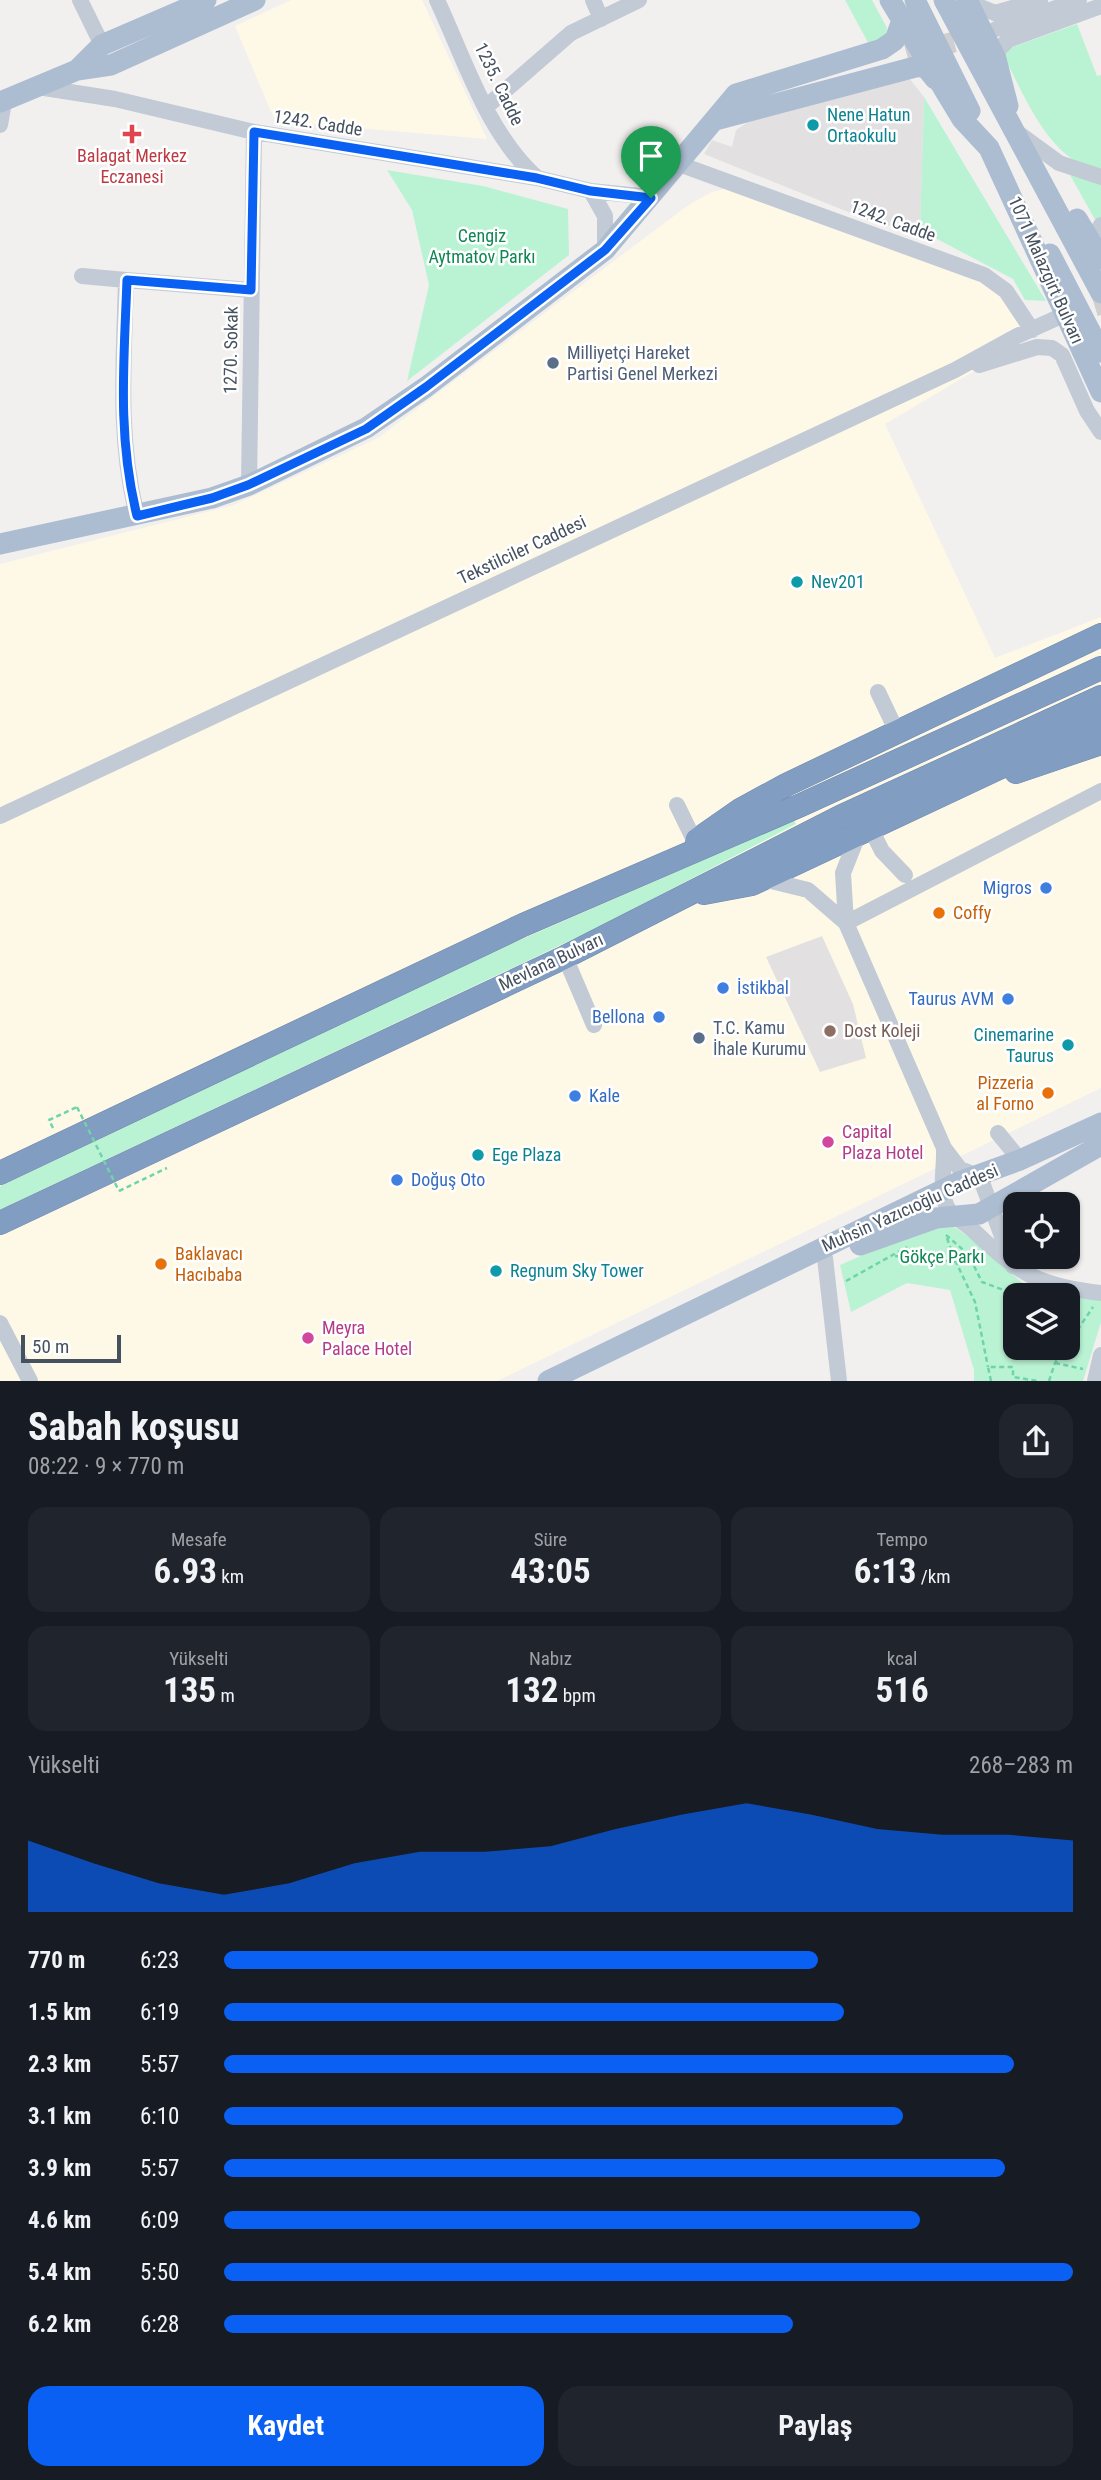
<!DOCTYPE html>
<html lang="tr">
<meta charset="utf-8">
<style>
body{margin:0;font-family:"Roboto Condensed",sans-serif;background:#20242c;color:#f1f3f6;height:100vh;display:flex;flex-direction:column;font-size:26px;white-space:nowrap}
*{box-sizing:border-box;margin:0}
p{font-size:23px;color:#9ea1a6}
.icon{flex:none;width:38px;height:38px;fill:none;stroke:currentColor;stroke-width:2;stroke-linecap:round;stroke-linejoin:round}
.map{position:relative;height:1381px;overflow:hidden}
.drawer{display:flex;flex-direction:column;background:#171b24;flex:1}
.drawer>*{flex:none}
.buttons{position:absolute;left:1003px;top:1192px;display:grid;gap:14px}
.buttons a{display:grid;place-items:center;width:77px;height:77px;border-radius:14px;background:#171b24;box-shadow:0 2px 5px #0004;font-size:35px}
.scale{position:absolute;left:21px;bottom:18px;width:100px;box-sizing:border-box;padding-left:7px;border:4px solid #45515e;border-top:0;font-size:19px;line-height:24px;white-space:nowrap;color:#45515e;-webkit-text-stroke:5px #fff;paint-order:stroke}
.pin{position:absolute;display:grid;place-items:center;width:60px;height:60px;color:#fff;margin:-72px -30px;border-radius:50% 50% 50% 0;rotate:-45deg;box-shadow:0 0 7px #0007}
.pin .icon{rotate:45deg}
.round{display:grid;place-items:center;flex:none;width:74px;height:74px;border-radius:21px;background:#20242c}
.overview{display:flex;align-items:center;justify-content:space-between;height:119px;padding:0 28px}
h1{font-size:38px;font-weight:700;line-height:52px}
.stats{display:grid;grid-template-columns:repeat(3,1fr);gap:10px;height:119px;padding:7px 28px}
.stats div{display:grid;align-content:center;border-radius:18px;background:#20242c;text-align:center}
.stats b{font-size:35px;font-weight:700}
.stats small{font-size:19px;font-weight:400}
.stats p{font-size:19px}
.chart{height:196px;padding:14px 28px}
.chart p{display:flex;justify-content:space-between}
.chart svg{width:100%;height:126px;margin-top:7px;fill:#0960f2;opacity:.7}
.button{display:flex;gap:14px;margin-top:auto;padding:14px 28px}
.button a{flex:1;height:80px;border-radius:21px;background:#0960f2;color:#fff;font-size:28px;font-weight:700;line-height:80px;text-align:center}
.button a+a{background:#20242c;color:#f1f3f6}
ul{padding:0 28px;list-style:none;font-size:23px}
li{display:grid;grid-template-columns:112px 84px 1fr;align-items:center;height:52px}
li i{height:18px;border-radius:9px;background:#0960f2}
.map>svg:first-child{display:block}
</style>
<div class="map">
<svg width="1101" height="1381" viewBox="0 0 1101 1381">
<rect width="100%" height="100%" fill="#f2efef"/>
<path fill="#fef9e7" d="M 291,0 L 422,0 L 487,139 L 275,121 L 235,26 Z
M 741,185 L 989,284 L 1004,300 L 1028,339 L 885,424 L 995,658 L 1101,617 L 1101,1088 L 497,1381 L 0,1381 L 0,564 L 234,505 L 378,438 L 690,204 L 712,192 Z"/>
<path fill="#e3e0e1" d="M 909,78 L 924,97 L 920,230 L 878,224 L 704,154 L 712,140 L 732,147 L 736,130 L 754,118 Z
M 822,936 L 853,1004 L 866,1058 L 820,1072 L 766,957 Z"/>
<path fill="#baf3d4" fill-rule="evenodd" d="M 845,0 L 872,0 L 887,28 L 886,35 L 871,48 Z
M 1077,24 L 1097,76 L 1101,75 L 1101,172 C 1047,160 1025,95 1001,51 Z
M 924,97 L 1046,301 L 1025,300 L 1013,279 L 920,230 Z
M 387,170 L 483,186 L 568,209 L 569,255 L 407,381 L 429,285 L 412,210 Z
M 1070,175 L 1101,183 L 1101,218 L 1097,223 Z
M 794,820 L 796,824 L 601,926 L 0,1210 L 0,1186 L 479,958 Z
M 947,1222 L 975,1241 L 1027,1287 L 1101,1300 L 1101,1322 L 1083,1381 L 974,1381 L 974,1370 L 950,1290 L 907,1283 L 851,1312 L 840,1265 L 937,1223 ZM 1015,1295 L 1068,1295 L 1068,1348 L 1015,1348 Z"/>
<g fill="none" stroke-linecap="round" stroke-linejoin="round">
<path stroke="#cfcfd2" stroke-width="21" stroke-dasharray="21 10" stroke-linecap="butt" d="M 907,55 L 954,42
M 1065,315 L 1101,304"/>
<g stroke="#6e88ae" stroke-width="24">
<path id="highway" d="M 1016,772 L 1101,743
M 697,840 L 740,810 L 786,785 L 1101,635
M 704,893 L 752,884 L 1101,720
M 0,1173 L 523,925 L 801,805 L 1101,668
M 0,1223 L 565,957 L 840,817 L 1101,697"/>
</g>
<path stroke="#6ed4a9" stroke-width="2.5" stroke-dasharray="5 3.5" stroke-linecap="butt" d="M 53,1128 L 49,1120 L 77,1107
M 119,1191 L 167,1168
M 946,1235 L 968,1254 L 982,1282 L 1017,1295
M 947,1238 L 955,1261
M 895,1256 L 956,1262 L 975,1302 L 988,1367
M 846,1281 L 907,1247
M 1068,1327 L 1077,1329
M 1068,1344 L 1093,1307
M 1055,1363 L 1083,1369
M 991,1381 L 988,1367 L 1013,1367 L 1013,1377 L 1038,1381
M 1049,1381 L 1055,1363 L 1065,1348"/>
<path stroke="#c1cad5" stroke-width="16" d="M 80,0 L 102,45
M 437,0 C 465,60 487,133 537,178
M 593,0 L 601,19
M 968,2 L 995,13 L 1040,0
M 996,29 L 1079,0
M 996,59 L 999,49 L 1008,40 L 1101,6
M 38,87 L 115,99 L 254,132 L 537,178 L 591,191 L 651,197
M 486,107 L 571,33 L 639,0
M 0,125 L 4,102
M 1018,133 L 1059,163 L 1101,177
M 679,164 L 984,275 L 1006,291 L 1032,330
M 591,191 L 605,216 L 605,250
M 1099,250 L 1095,235 L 1101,225
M 82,276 L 126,280
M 979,365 L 1037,347 L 1052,348 L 1062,355 L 1087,411 L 1101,432
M 249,485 L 254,132
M 137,516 C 117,436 124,361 126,280 L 251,290
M 878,692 L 897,732
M 677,805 L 695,842
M 0,816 L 955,370 L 1017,336 L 1059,317
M 871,829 L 882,851 L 905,875
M 858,835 L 843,873 L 846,923 L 944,1148 L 960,1169 L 977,1176 L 983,1185 L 1013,1266
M 763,879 L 808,890 L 846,923
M 846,923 L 1101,791
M 565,957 L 594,1025
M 998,1133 L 1020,1160
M 944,1148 C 945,1165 939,1191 947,1207 C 953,1218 966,1223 975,1232 C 1019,1274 1039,1286 1101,1293
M 825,1258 L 839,1381
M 0,1323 L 30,1381
M 1095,1381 L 1101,1355"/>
<path stroke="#acbcd1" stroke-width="21" d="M 890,0 L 962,119 L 989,148 L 1101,392
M 915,0 L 970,111
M 944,0 L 1101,293
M 967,0 L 996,59 L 1008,106
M 77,70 L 102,45 L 206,0
M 0,102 L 77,70 L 111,65 L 255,0
M 715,120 L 919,66 L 927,69 L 935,79
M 1077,219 L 1101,259
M 0,544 L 212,498 L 249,485 L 366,428 L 426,387 L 605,250 L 736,94 L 882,49 L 895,40 L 902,20
M 860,1245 L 936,1218 L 979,1214 L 1101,1145
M 548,1381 L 959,1182 L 1020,1160 L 1101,1123"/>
<use href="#highway" stroke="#829dc2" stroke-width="23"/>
<path stroke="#6ed4a9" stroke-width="2.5" stroke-dasharray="5 3.5" stroke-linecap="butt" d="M 77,1107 L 119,1191"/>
<path stroke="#acbcd1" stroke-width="21" d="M 1050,254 L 1101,352"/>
</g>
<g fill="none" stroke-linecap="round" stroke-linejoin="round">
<g stroke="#fff" stroke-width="14">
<path id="route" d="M 254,132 L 537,178 L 591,191 L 651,198 L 605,250 L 426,387 L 366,429 L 248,485 L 212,498 L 137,516 C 117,435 124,362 127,280 L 251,290 Z"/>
</g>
<use href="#route" stroke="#0960f2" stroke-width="9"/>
</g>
<g fill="#0f9aa8" stroke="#fff" stroke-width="2.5">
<circle cx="813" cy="125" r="7"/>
<circle cx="797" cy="582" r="7"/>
<circle cx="1068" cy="1045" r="7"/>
<circle cx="478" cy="1155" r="7"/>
<circle cx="496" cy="1271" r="7"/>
</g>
<path fill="#e0444e" stroke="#fff" stroke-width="2.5" d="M128.5 123.5h7v7h7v7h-7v7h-7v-7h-7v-7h7z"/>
<g fill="#5c6f8a" stroke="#fff" stroke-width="2.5">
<circle cx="553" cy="363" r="7"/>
<circle cx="699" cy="1038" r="7"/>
</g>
<g fill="#3f7fe0" stroke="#fff" stroke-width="2.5">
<circle cx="1046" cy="888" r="7"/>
<circle cx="723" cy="988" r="7"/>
<circle cx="1008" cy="999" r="7"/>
<circle cx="659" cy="1017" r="7"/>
<circle cx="575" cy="1096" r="7"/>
<circle cx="397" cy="1180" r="7"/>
</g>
<g fill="#e8710a" stroke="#fff" stroke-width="2.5">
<circle cx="939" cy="913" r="7"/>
<circle cx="1048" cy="1093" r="7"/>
<circle cx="161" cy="1264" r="7"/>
</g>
<circle fill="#8d6e63" stroke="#fff" stroke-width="2.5" cx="830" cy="1031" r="7"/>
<g fill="#d1479c" stroke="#fff" stroke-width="2.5">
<circle cx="828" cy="1142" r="7"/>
<circle cx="308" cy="1338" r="7"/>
</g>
<g text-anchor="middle" stroke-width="5" stroke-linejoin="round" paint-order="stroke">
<g font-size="18" fill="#45515e" stroke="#fff">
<text transform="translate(499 84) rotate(64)" y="6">1235. Cadde</text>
<text transform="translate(318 123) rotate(9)" y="6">1242. Cadde</text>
<text transform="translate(893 221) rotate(20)" y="6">1242. Cadde</text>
<text transform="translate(1046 270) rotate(66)" y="6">1071 Malazgirt Bulvarı</text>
<text transform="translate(231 350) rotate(-89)" y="6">1270. Sokak</text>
<text transform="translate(522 550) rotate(-25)" y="6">Tekstilciler Caddesi</text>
<text transform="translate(551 962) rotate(-25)" y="6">Mevlana Bulvarı</text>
<text transform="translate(910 1208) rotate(-24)" y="6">Muhsin Yazıcıoğlu Caddesi</text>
</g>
<g font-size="18" fill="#0d838f" stroke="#fff" text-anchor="start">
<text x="827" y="121">Nene Hatun<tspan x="827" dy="21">Ortaokulu</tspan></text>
<text x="811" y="588">Nev201</text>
<text x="1054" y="1041" text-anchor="end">Cinemarine<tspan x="1054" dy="21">Taurus</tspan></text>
<text x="492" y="1161">Ege Plaza</text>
<text x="510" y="1277">Regnum Sky Tower</text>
</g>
<g font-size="18" fill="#be3a42" stroke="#fff">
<text x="132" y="162">Balagat Merkez<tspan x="132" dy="21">Eczanesi</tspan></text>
</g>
<g font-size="18" fill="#0f8753" stroke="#fff">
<text x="482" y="242">Cengiz<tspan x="482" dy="21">Aytmatov Parkı</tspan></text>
<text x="942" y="1263">Gökçe Parkı</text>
</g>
<g font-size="18" fill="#4e5e75" stroke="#fff" text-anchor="start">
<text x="567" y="359">Milliyetçi Hareket<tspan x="567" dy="21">Partisi Genel Merkezi</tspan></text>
<text x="713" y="1034">T.C. Kamu<tspan x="713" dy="21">İhale Kurumu</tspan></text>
</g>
<g font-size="18" fill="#366cbe" stroke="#fff" text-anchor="end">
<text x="1032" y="894">Migros</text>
<text x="737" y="994" text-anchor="start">İstikbal</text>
<text x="994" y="1005">Taurus AVM</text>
<text x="645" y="1023">Bellona</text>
<text x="589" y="1102" text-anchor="start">Kale</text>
<text x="411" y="1186" text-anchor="start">Doğuş Oto</text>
</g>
<g font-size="18" fill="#c56008" stroke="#fff" text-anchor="start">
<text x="953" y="919">Coffy</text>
<text x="1034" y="1089" text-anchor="end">Pizzeria<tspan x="1034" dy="21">al Forno</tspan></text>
<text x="175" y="1260">Baklavacı<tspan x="175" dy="21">Hacıbaba</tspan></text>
</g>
<g font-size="18" fill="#785e54" stroke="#fff" text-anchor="start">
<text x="844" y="1037">Dost Koleji</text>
</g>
<g font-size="18" fill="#b23c85" stroke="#fff" text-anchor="start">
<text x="842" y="1138">Capital<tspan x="842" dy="21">Plaza Hotel</tspan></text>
<text x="322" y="1334">Meyra<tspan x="322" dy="21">Palace Hotel</tspan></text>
</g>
</g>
</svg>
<div class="buttons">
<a><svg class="icon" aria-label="locate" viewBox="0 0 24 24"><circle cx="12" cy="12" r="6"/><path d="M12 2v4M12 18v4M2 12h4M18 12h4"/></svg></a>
<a><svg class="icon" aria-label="layers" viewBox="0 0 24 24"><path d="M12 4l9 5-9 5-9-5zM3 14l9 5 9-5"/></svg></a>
</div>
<div class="scale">50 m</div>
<div class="pin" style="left:651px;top:198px;background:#1e9e55"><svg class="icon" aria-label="arrive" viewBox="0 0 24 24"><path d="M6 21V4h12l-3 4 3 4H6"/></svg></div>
</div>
<section class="drawer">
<div class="overview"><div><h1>Sabah koşusu</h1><p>08:22 · 9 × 770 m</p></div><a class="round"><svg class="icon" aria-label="share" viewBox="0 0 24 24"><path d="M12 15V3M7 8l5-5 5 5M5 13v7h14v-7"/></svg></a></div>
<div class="stats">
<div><p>Mesafe</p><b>6.93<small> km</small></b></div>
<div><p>Süre</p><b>43:05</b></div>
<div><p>Tempo</p><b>6:13<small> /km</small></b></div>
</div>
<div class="stats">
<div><p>Yükselti</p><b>135<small> m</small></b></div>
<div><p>Nabız</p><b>132<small> bpm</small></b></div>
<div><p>kcal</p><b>516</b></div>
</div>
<div class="chart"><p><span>Yükselti</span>268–283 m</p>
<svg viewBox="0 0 160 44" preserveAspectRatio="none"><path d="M0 44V19L10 27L20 34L30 38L40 34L50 27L60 23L70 23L80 21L90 15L100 10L110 6L120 10L130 15L140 17L150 17L160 19V44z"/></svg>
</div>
<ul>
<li><b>770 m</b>6:23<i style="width:70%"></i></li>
<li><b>1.5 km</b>6:19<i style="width:73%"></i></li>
<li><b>2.3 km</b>5:57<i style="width:93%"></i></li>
<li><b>3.1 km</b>6:10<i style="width:80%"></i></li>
<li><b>3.9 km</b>5:57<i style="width:92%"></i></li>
<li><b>4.6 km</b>6:09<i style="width:82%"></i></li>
<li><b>5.4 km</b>5:50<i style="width:100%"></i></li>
<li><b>6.2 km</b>6:28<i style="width:67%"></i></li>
</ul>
<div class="button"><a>Kaydet</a><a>Paylaş</a></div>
</section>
